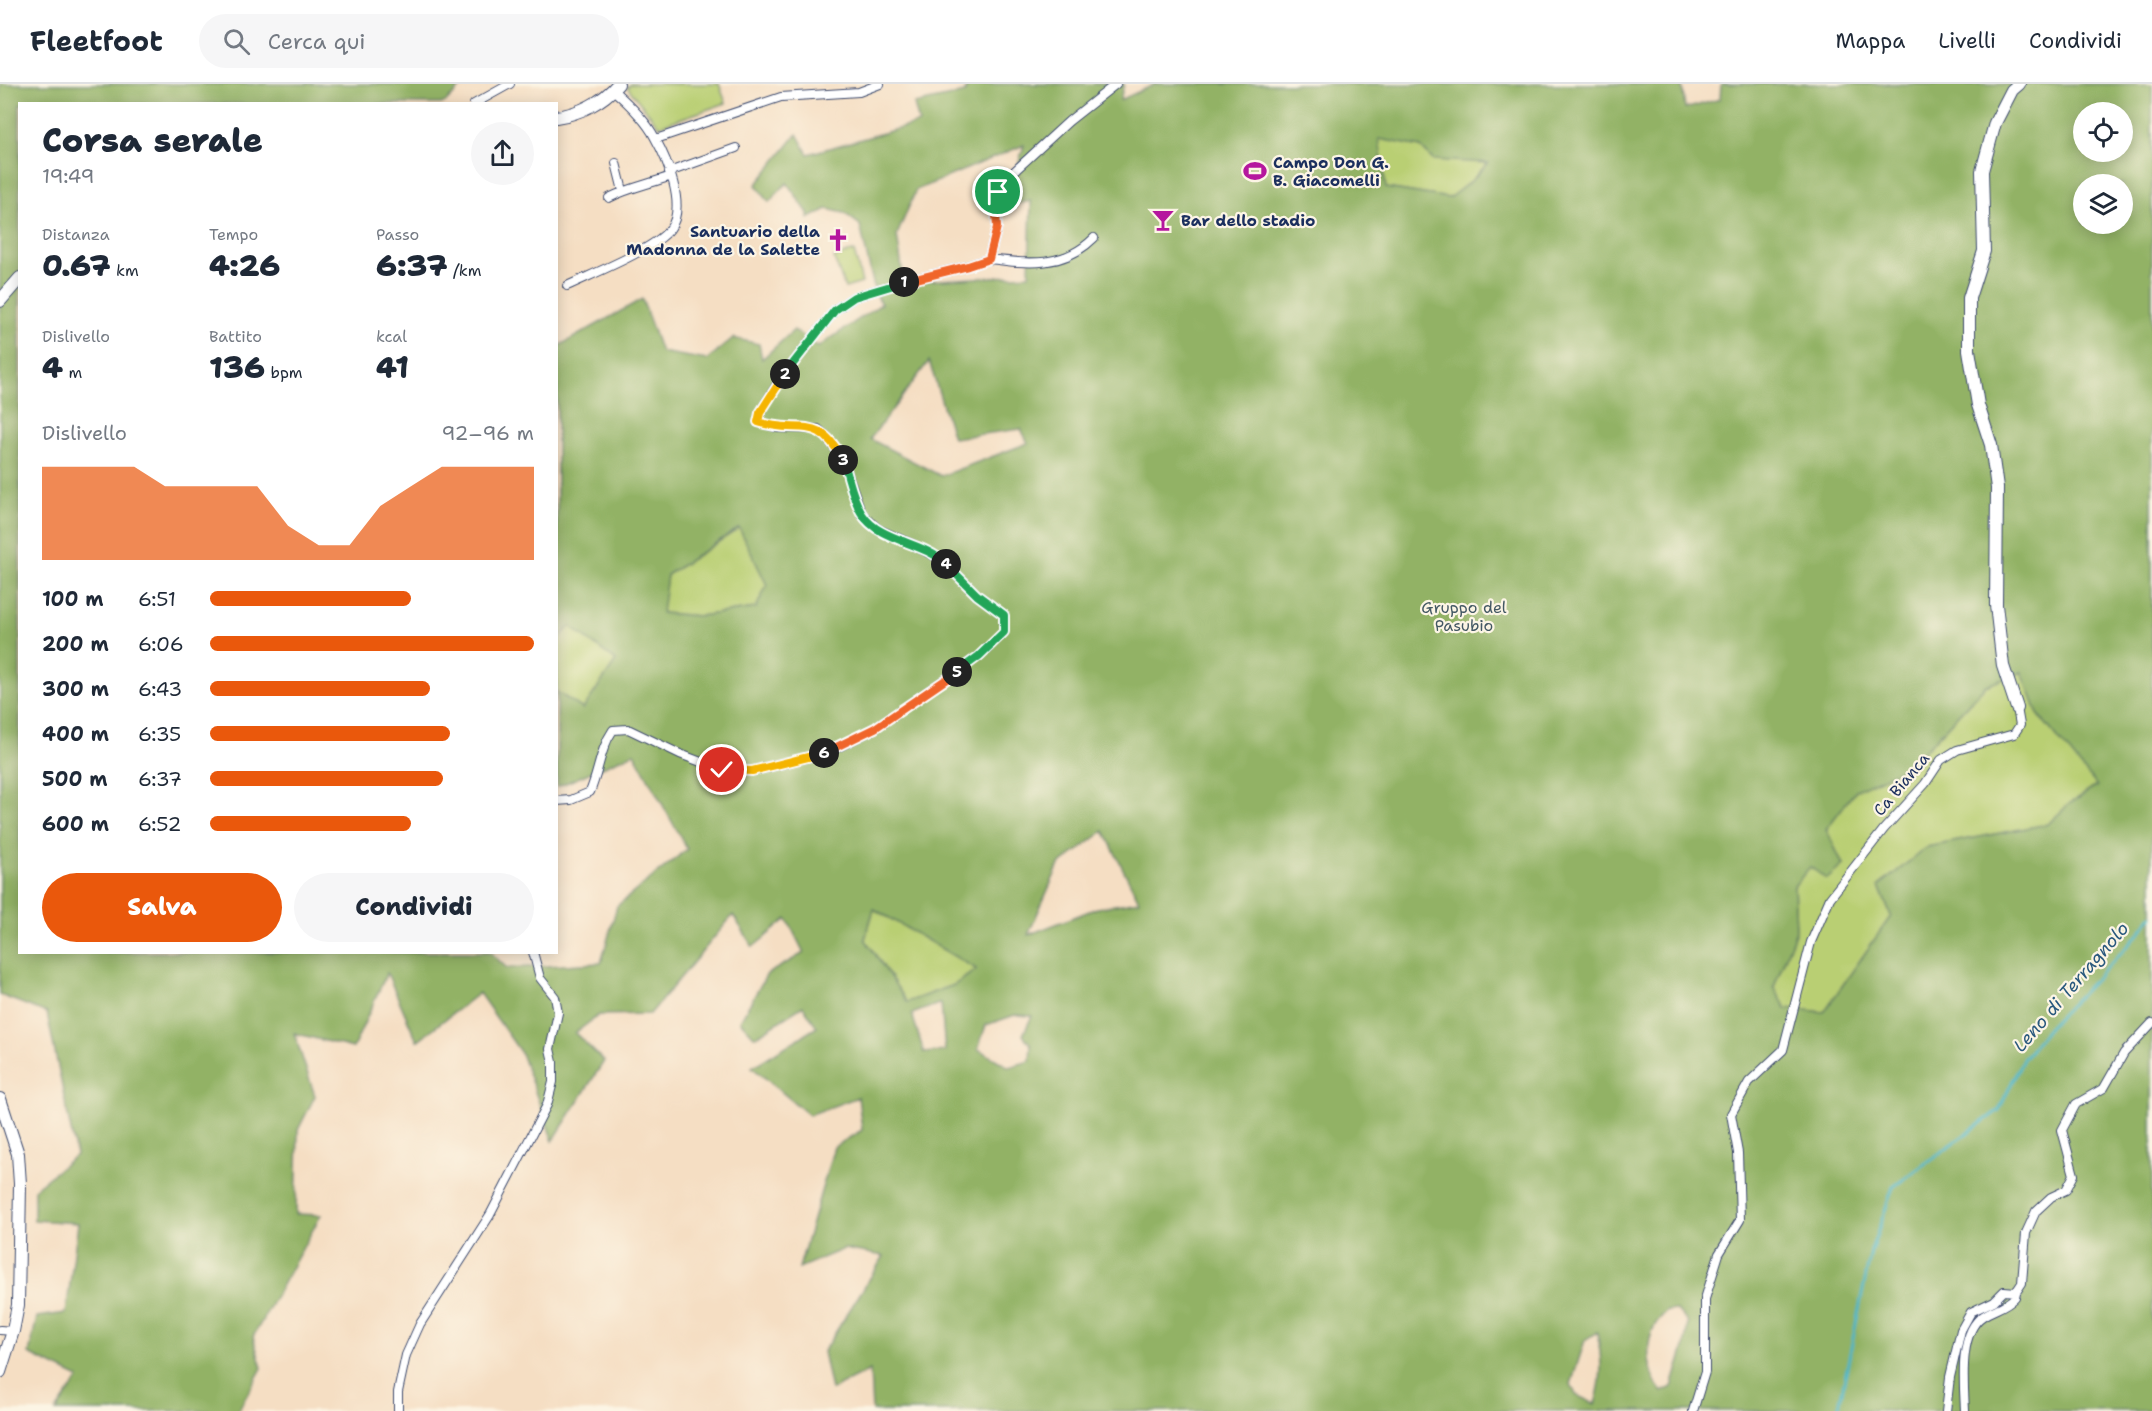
<!DOCTYPE html>
<html lang="it">
<meta charset="utf-8">
<style>
body{margin:0;font-family:"Shantell Sans",sans-serif;background:#f6f6f7;color:#1f2937;height:100vh;display:flex;flex-direction:column;font-size:22px;white-space:nowrap}
*{box-sizing:border-box;margin:0}
p{font-size:20px;color:#747a83}
.icon{flex:none;width:33px;height:33px;fill:none;stroke:currentColor;stroke-width:2;stroke-linecap:round;stroke-linejoin:round}
.map{position:relative;flex:1;overflow:hidden}
.drawer{position:absolute;left:18px;top:18px;width:540px;height:852px;display:flex;flex-direction:column;background:#fff;border-radius:0px;box-shadow:0 3px 15px #0003}
.drawer>*{flex:none}
.controls{position:absolute;left:2073px;top:18px;display:grid;gap:12px}
.controls a{display:grid;place-items:center;width:60px;height:60px;border-radius:50%;background:#fff;box-shadow:0 3px 15px #0003;font-size:30px}
.pin{position:absolute;display:grid;place-items:center;width:51px;height:51px;color:#fff;margin:-26px;border:3px solid #fff;border-radius:50%;box-shadow:0 2px 6px #0007}
.km{position:absolute;width:30px;height:30px;margin:-15px;border-radius:50%;background:#222;color:#fff;font-size:16px;line-height:30px;text-align:center}
.round{display:grid;place-items:center;flex:none;width:63px;height:63px;border-radius:32px;background:#f6f6f7}
.headline{display:flex;align-items:center;justify-content:space-between;height:102px;padding:0 24px}
h1{font-size:33px;font-weight:800;line-height:45px}
.figures{display:grid;grid-template-columns:repeat(3,1fr);gap:9px;height:102px;padding:6px 24px}
.figures div{display:grid;align-content:center}
.figures b{font-size:30px;font-weight:800}
.figures small{font-size:16px;font-weight:400}
.figures p{font-size:16px}
.chart{height:168px;padding:12px 24px}
.chart p{display:flex;justify-content:space-between}
.chart svg{width:100%;height:108px;margin-top:6px;fill:#ea580c;opacity:.7}
.action{display:flex;gap:12px;margin-top:auto;padding:12px 24px}
.action a{flex:1;height:69px;border-radius:36px;background:#ea580c;color:#fff;font-size:24px;font-weight:800;line-height:69px;text-align:center}
.action a+a{background:#f6f6f7;color:#1f2937}
ul{padding:0 24px;list-style:none;font-size:20px}
li{display:grid;grid-template-columns:96px 72px 1fr;align-items:center;height:45px}
li i{height:15px;border-radius:8px;background:#ea580c}
header{display:flex;align-items:center;gap:36px;box-sizing:border-box;height:84px;padding:0 30px;background:#fff;border-bottom:2px solid #e0e1e3}
header strong{font-size:28px}
nav{display:flex;gap:33px;margin-inline-start:auto;font-size:21px}
.search{width:420px;height:54px;background:#f6f6f7;display:flex;align-items:center;gap:15px;box-sizing:border-box;padding:0 21px;border-radius:33px;color:#747a83;font-size:22px}
.map>svg:first-child{display:block}
</style>
<header>
<strong>Fleetfoot</strong>
<div class="search"><svg class="icon" aria-label="search" viewBox="0 0 24 24"><circle cx="10" cy="10" r="6"/><path d="M15 15l6 6"/></svg>Cerca qui</div>
<nav><a>Mappa</a><a>Livelli</a><a>Condividi</a></nav>
</header>
<div class="map">
<svg width="2152" height="1327" viewBox="0 0 2152 1327">
<rect width="100%" height="100%" fill="#fcf5e5"/>
<filter id="ink" filterUnits="userSpaceOnUse"><feTurbulence type="fractalNoise" baseFrequency=".0167" numOctaves="2"/><feDisplacementMap in="SourceGraphic" scale="12" xChannelSelector="R" yChannelSelector="G"/><feConvolveMatrix kernelMatrix="1 2 1 2 8 2 1 2 1" color-interpolation-filters="sRGB"/></filter>
<filter id="wash" filterUnits="userSpaceOnUse"><feTurbulence type="fractalNoise" baseFrequency=".008" numOctaves="4" result="noise"/><feDisplacementMap in="SourceGraphic" scale="24" xChannelSelector="R" yChannelSelector="G"/><feGaussianBlur stdDeviation="1.35" result="paint"/><feColorMatrix in="noise" values="0 0 0 0 0 0 0 0 0 0 0 0 0 0 0 0 0 1.4 0 .05"/><feComposite in="paint" operator="in"/></filter>
<g filter="url(#wash)">
<rect width="100%" height="100%" fill="#f5dec3"/>
<path fill="#b9cf73" stroke="#6a7f68" stroke-width="1.5" d="M 631,0 L 719,0 L 726,19 L 659,42 L 627,3 Z
M 1379,54 L 1421,63 L 1433,76 L 1489,78 L 1471,97 L 1449,114 L 1385,104 Z
M 854,167 L 862,199 L 845,204 L 834,174 Z
M 740,444 L 767,501 L 756,524 L 700,532 L 661,529 L 667,491 Z
M 570,542 L 616,577 L 583,626 L 557,608 L 557,557 Z
M 2022,587 L 2038,630 L 2098,701 L 2069,720 L 2048,740 L 1927,763 L 1879,802 L 1891,832 L 1824,928 L 1785,925 L 1774,903 L 1796,846 L 1794,802 L 1810,782 L 1843,781 L 1826,745 L 1856,706 L 1911,681 L 1985,602 Z
M 874,825 L 977,885 L 954,901 L 907,919 L 865,855 Z"/>
<path fill="#92b265" stroke="#567062" stroke-width="1.5" fill-rule="evenodd" d="M 0,0 L 464,0 L 446,18 L 441,20 L 20,20 L 20,868 L 490,868 L 507,884 L 601,879 L 617,822 L 687,765 L 634,669 L 557,703 L 557,608 L 583,625 L 616,577 L 570,542 L 557,557 L 557,263 L 642,215 L 661,268 L 707,276 L 733,254 L 759,260 L 762,275 L 794,246 L 818,263 L 881,220 L 875,208 L 860,141 L 844,129 L 827,125 L 808,135 L 808,129 L 787,99 L 769,118 L 756,101 L 797,50 L 808,70 L 919,39 L 914,20 L 965,9 L 967,0 L 1124,0 L 1120,16 L 1156,0 L 1682,0 L 1685,25 L 1720,15 L 1721,0 L 2152,0 L 2152,1327 L 872,1327 L 870,1286 L 831,1306 L 823,1268 L 884,1172 L 844,1165 L 799,1184 L 834,1063 L 862,1046 L 858,1013 L 809,1031 L 752,983 L 817,943 L 803,922 L 755,953 L 740,937 L 767,890 L 804,869 L 787,835 L 753,863 L 733,831 L 650,930 L 599,931 L 575,949 L 604,977 L 553,1057 L 521,969 L 479,909 L 417,957 L 387,889 L 353,964 L 294,949 L 315,1012 L 298,1046 L 296,1130 L 321,1131 L 253,1253 L 262,1284 L 238,1327 L 56,1327 L 79,1294 L 29,1270 L 37,1233 L 66,1229 L 78,1139 L 34,1136 L 34,1105 L 76,1071 L 47,929 L 0,911 ZM 2084,28 L 2122,28 L 2122,68 L 2084,68 ZM 1379,55 L 1421,63 L 1433,76 L 1488,79 L 1471,97 L 1449,114 L 1386,104 ZM 1024,61 L 1006,122 L 1031,117 L 1029,191 L 904,198 L 897,151 L 916,106 ZM 2084,100 L 2122,100 L 2122,140 L 2084,140 ZM 929,277 L 953,354 L 1021,345 L 1028,359 L 941,392 L 870,355 ZM 739,444 L 767,501 L 756,524 L 700,532 L 662,529 L 667,491 ZM 2022,588 L 2038,630 L 2097,702 L 2069,720 L 2048,740 L 1927,763 L 1879,802 L 1891,832 L 1824,928 L 1786,924 L 1774,903 L 1796,846 L 1794,802 L 1810,783 L 1827,795 L 1843,781 L 1826,745 L 1856,706 L 1911,681 L 1985,602 ZM 1104,747 L 1139,817 L 1097,824 L 1028,851 L 1059,781 ZM 874,825 L 976,885 L 976,886 L 954,901 L 907,918 L 865,855 ZM 941,919 L 945,967 L 924,969 L 912,930 ZM 1015,931 L 1032,932 L 1023,951 L 1031,961 L 1030,977 L 1009,983 L 978,965 L 986,941 ZM 1677,1226 L 1688,1239 L 1684,1264 L 1672,1303 L 1662,1308 C 1648,1293 1644,1260 1655,1241 C 1658,1236 1663,1231 1667,1227 ZM 1597,1248 C 1602,1275 1603,1293 1595,1320 L 1576,1311 L 1571,1300 L 1585,1256 Z"/>
<g fill="none" stroke-linecap="round" stroke-linejoin="round">
<path stroke="#4bb6c8" stroke-width="3" d="M 1838,1327 L 1871,1167 L 1893,1103 L 1999,1026 L 2023,975 L 2049,943 L 2139,850 L 2152,832"/>
</g>
</g>
<g filter="url(#ink)">
<g fill="none" stroke-linecap="round" stroke-linejoin="round">
<g stroke="#3c496d" stroke-width="10">
<path id="street" d="M 474,20 L 510,0
M 656,55 L 781,13 L 859,8 L 880,0
M 616,79 L 623,107
M 669,88 L 736,64
M 609,114 C 628,104 650,100 671,92
M 989,175 C 1029,180 1064,184 1094,154
M 567,202 C 592,190 655,165 670,145 C 687,123 667,75 655,54 C 646,36 628,19 613,6
M 556,717 L 571,716 L 590,708 C 599,687 600,665 613,646 L 628,645 L 680,670 L 722,686 L 752,687 L 829,668 L 875,644 L 979,572 L 1004,548 L 1004,531 L 977,511 L 942,476 L 912,460 L 878,445 L 862,430 L 842,374 L 826,352 L 818,345 L 778,344 L 758,338 L 760,329 L 779,297 L 835,226 L 854,213 L 900,199 L 967,182 L 989,175 L 997,143 L 995,117 L 1008,93 L 1069,37 L 1116,0
M 0,1246 L 13,1247
M 398,1327 L 398,1308 L 406,1271 L 420,1240 L 490,1131 L 547,1021 L 553,998 L 553,978 L 550,965 L 558,929 L 555,913 L 540,894 L 533,868
M 1693,1327 L 1705,1288 L 1705,1215 L 1719,1170 L 1740,1136 L 1738,1069 L 1731,1030 L 1749,998 L 1783,966 L 1811,858 L 1830,814 L 1884,745 L 1925,700 L 1941,676 L 1957,666 L 2014,650 L 2020,641 L 2017,624
M 1946,1327 L 1950,1293 L 1961,1246 L 1971,1228 L 1994,1217 L 2004,1207 L 2016,1208
M 1965,1327 C 1964,1301 1958,1248 1983,1232 C 1994,1225 2006,1223 2015,1213 L 2016,1208 L 2022,1199 L 2026,1149 L 2036,1127 L 2051,1113 L 2066,1106 L 2074,1091 L 2062,1046 L 2076,1020 L 2104,1004 L 2124,969 L 2152,939"/>
</g>
<g stroke="#3c496d" stroke-width="14">
<path id="secondary" d="M 556,33 C 579,30 603,18 618,0
M 0,217 L 20,194
M 2017,624 L 2003,582 L 1996,521 L 1997,404 L 1991,361 L 1978,321 L 1969,266 L 1969,214 L 1984,167 L 1982,87 L 1995,39 L 2012,6 L 2019,0
M 0,1015 L 18,1070 L 20,1100 L 18,1221 L 13,1247 L 0,1288"/>
</g>
<use href="#street" stroke="#fff" stroke-width="8"/>
<use href="#secondary" stroke="#fff" stroke-width="12"/>
</g>
</g>
<g fill="none" stroke-linecap="round" stroke-linejoin="round" filter="url(#ink)">
<g stroke="#fff" stroke-width="12">
<path id="split-1" d="M 904,198 L 968,182 L 989,175 L 997,143 L 995,117 L 998,108"/>
</g>
<g stroke="#fff" stroke-width="12">
<path id="split-2" d="M 785,290 L 835,226 L 854,213 L 904,198"/>
</g>
<g stroke="#fff" stroke-width="12">
<path id="split-3" d="M 785,290 L 760,329 L 758,338 C 799,352 817,327 843,376"/>
</g>
<g stroke="#fff" stroke-width="12">
<path id="split-4" d="M 843,376 C 849,393 852,414 862,430 C 880,458 923,457 946,480"/>
</g>
<g stroke="#fff" stroke-width="12">
<path id="split-5" d="M 946,480 L 977,511 L 1004,531 L 1004,548 L 979,572 L 957,588"/>
</g>
<g stroke="#fff" stroke-width="12">
<path id="split-6" d="M 824,669 L 875,644 L 957,588"/>
</g>
<g stroke="#fff" stroke-width="12">
<path id="split-7" d="M 722,686 L 752,687 L 824,669"/>
</g>
<use href="#split-1" stroke="#f0652b" stroke-width="8"/>
<use href="#split-2" stroke="#22a559" stroke-width="8"/>
<use href="#split-3" stroke="#f5b400" stroke-width="8"/>
<use href="#split-4" stroke="#22a559" stroke-width="8"/>
<use href="#split-5" stroke="#22a559" stroke-width="8"/>
<use href="#split-6" stroke="#f0652b" stroke-width="8"/>
<use href="#split-7" stroke="#f5b400" stroke-width="8"/>
</g>
<defs>
<g id="stadium-bare" transform="scale(1.8)"><path d="M0-5a6.5 5 0 1 0 0 10a6.5 5 0 1 0 0-10ZM-3.5-1.8h7v3.6h-7Z" fill="#b5179e" stroke="#fcf5e5" stroke-width="2.5" paint-order="stroke"/></g>
<g id="bar-bare" transform="scale(1.8)"><path d="M-6-5H6L.8 .8V4.5H3.5V6h-7V4.5H-.8V.8Z" fill="#b5179e" stroke="#fcf5e5" stroke-width="2.5" paint-order="stroke"/></g>
<g id="church-bare" transform="scale(1.8)"><path d="M-1.2-6h2.4v3.5h3.3v2.4h-3.3V6h-2.4V-.1h-3.3v-2.4h3.3Z" fill="#b5179e" stroke="#fcf5e5" stroke-width="2.5" paint-order="stroke"/></g>
</defs>
<g fill-rule="evenodd">
<use href="#stadium-bare" x="1255" y="87"/>
<use href="#bar-bare" x="1163" y="136"/>
<use href="#church-bare" x="838" y="156"/>
</g>
<g text-anchor="middle" stroke-width="4.5" stroke-linejoin="round" paint-order="stroke">
<g font-size="16" font-weight="bold" fill="#1b2f5e" stroke="#fcf5e5" text-anchor="start">
<text x="1273" y="84">Campo Don G.<tspan x="1273" dy="18">B. Giacomelli</tspan></text>
<text x="1181" y="142">Bar dello stadio</text>
<text x="820" y="153" text-anchor="end">Santuario della<tspan x="820" dy="18">Madonna de la Salette</tspan></text>
</g>
<g font-size="16" fill="#425763" stroke="#fcf5e5">
<text x="1464" y="529">Gruppo del<tspan x="1464" dy="18">Pasubio</tspan></text>
</g>
<g font-size="16" fill="#1b2f5e" stroke="#fcf5e5">
<text transform="translate(1901 700) rotate(-50)" y="6">Ca Bianca</text>
</g>
<g font-size="18" font-style="italic" fill="#29587e" stroke="#fcf5e5">
<text transform="translate(2071 903) rotate(-49)" y="6">Leno di Terragnolo</text>
</g>
</g>
</svg>
<div class="controls">
<a><svg class="icon" aria-label="locate" viewBox="0 0 24 24"><circle cx="12" cy="12" r="6"/><path d="M12 2v4M12 18v4M2 12h4M18 12h4"/></svg></a>
<a><svg class="icon" aria-label="layers" viewBox="0 0 24 24"><path d="M12 4l9 5-9 5-9-5zM3 14l9 5 9-5"/></svg></a>
</div>
<div class="pin" style="left:998px;top:108px;background:#1e9e55"><svg class="icon" aria-label="arrive" viewBox="0 0 24 24"><path d="M6 21V4h12l-3 4 3 4H6"/></svg></div>
<div class="pin" style="left:722px;top:686px;background:#d93025"><svg class="icon" aria-label="check" viewBox="0 0 24 24"><path d="M5 12l5 5 9-10"/></svg></div>
<b class="km" style="left:904px;top:198px">1</b>
<b class="km" style="left:785px;top:290px">2</b>
<b class="km" style="left:843px;top:376px">3</b>
<b class="km" style="left:946px;top:480px">4</b>
<b class="km" style="left:957px;top:588px">5</b>
<b class="km" style="left:824px;top:669px">6</b>
<section class="drawer">
<div class="headline"><div><h1>Corsa serale</h1><p>19:49</p></div><a class="round"><svg class="icon" aria-label="share" viewBox="0 0 24 24"><path d="M12 15V3M7 8l5-5 5 5M5 13v7h14v-7"/></svg></a></div>
<div class="figures">
<div><p>Distanza</p><b>0.67<small> km</small></b></div>
<div><p>Tempo</p><b>4:26</b></div>
<div><p>Passo</p><b>6:37<small> /km</small></b></div>
</div>
<div class="figures">
<div><p>Dislivello</p><b>4<small> m</small></b></div>
<div><p>Battito</p><b>136<small> bpm</small></b></div>
<div><p>kcal</p><b>41</b></div>
</div>
<div class="chart"><p><span>Dislivello</span>92–96 m</p>
<svg viewBox="0 0 160 44" preserveAspectRatio="none"><path d="M0 44V6L10 6L20 6L30 6L40 14L50 14L60 14L70 14L80 30L90 38L100 38L110 22L120 14L130 6L140 6L150 6L160 6V44z"/></svg>
</div>
<ul>
<li><b>100 m</b>6:51<i style="width:62%"></i></li>
<li><b>200 m</b>6:06<i style="width:100%"></i></li>
<li><b>300 m</b>6:43<i style="width:68%"></i></li>
<li><b>400 m</b>6:35<i style="width:74%"></i></li>
<li><b>500 m</b>6:37<i style="width:72%"></i></li>
<li><b>600 m</b>6:52<i style="width:62%"></i></li>
</ul>
<div class="action"><a>Salva</a><a>Condividi</a></div>
</section>
</div>
